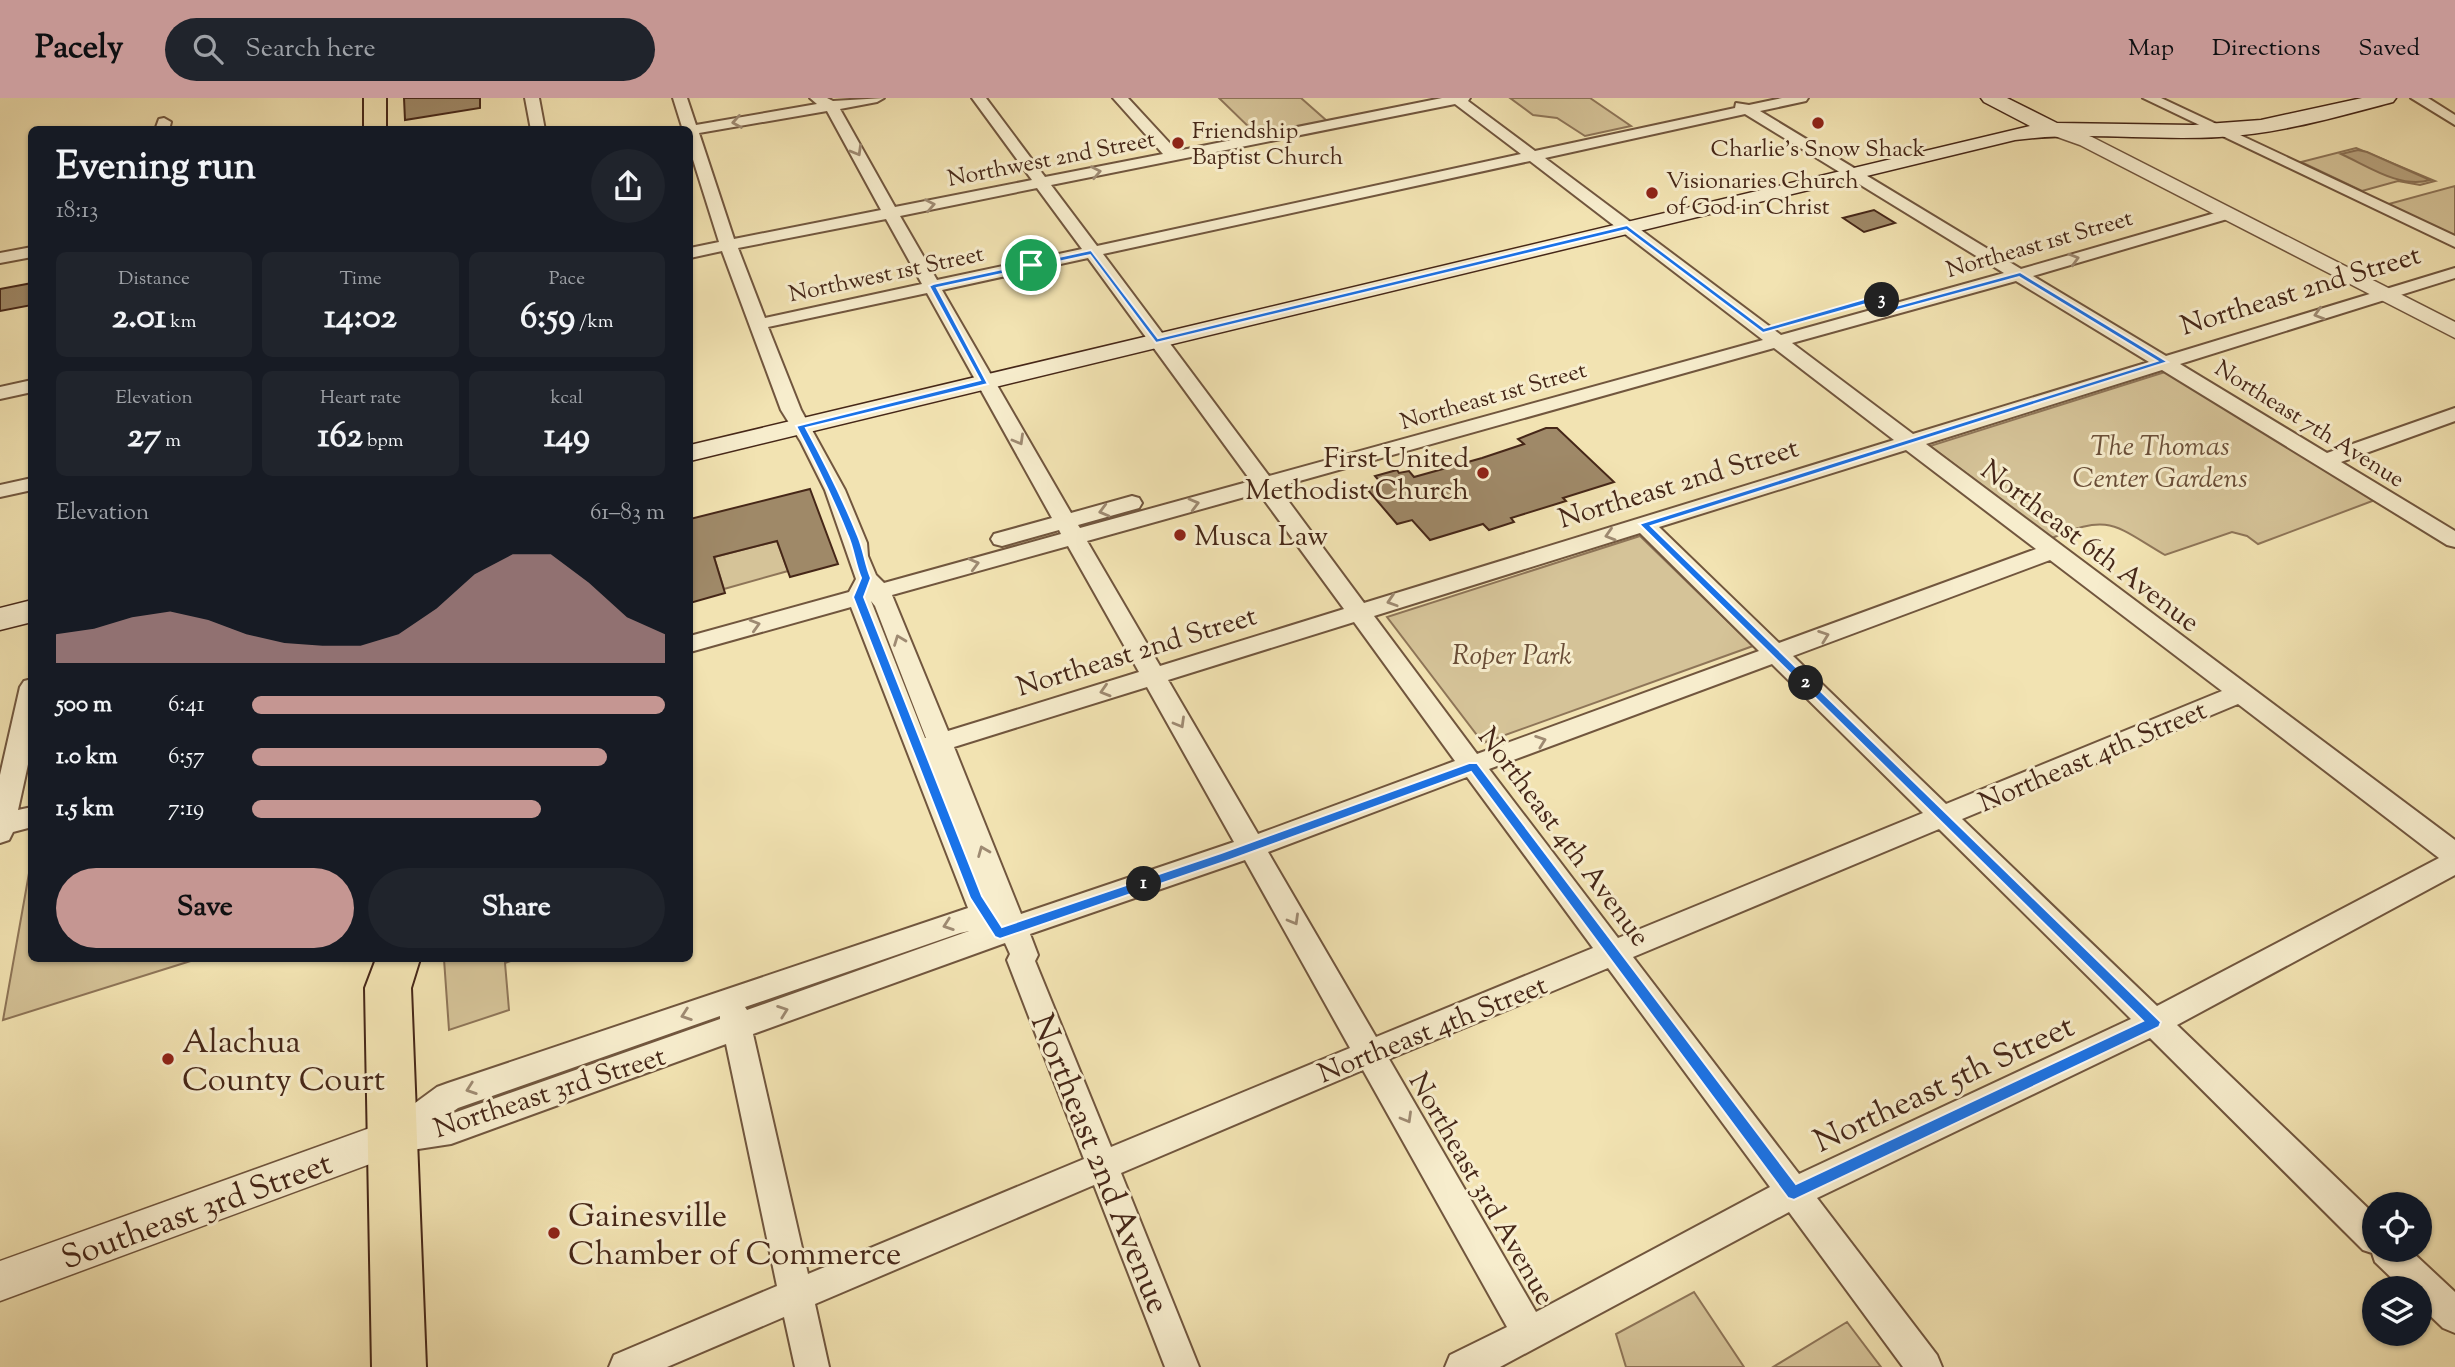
<!DOCTYPE html>
<meta charset="utf-8">
<style>
body{margin:0;font-family:"Sorts Mill Goudy",serif;background:#20242c;color:#f1f3f6;height:100vh;display:flex;flex-direction:column;font-size:26px;white-space:nowrap}
*{box-sizing:border-box;margin:0}
p{font-size:23px;color:#9ea1a6}
.icon{flex:none;width:38px;height:38px;fill:none;stroke:currentColor;stroke-width:2;stroke-linecap:round;stroke-linejoin:round}
.map{position:relative;flex:1;overflow:hidden}
.details{position:absolute;left:28px;top:28px;width:665px;height:836px;display:flex;flex-direction:column;background:#171b24;border-radius:10px;box-shadow:0 2px 5px #0004}
.details>*{flex:none}
.controls{position:absolute;left:2362px;top:1094px;display:grid;gap:14px}
.controls a{display:grid;place-items:center;width:70px;height:70px;border-radius:50%;background:#171b24;box-shadow:0 2px 5px #0004;font-size:35px}
.pin{position:absolute;display:grid;place-items:center;width:60px;height:60px;color:#fff;margin:-30px;border:4px solid #fff;border-radius:50%;box-shadow:0 2px 7px #0007}
.km{position:absolute;width:35px;height:35px;margin:-18px;border-radius:50%;background:#222;color:#fff;font-size:19px;line-height:35px;text-align:center}
.round{display:grid;place-items:center;flex:none;width:74px;height:74px;border-radius:37px;background:#20242c}
.headline{display:flex;align-items:center;justify-content:space-between;height:119px;padding:0 28px}
h1{font-size:38px;font-weight:700;line-height:52px}
.stats{display:grid;grid-template-columns:repeat(3,1fr);gap:10px;height:119px;padding:7px 28px}
.stats div{display:grid;align-content:center;border-radius:10px;background:#20242c;text-align:center}
.stats b{font-size:35px;font-weight:700}
.stats small{font-size:19px;font-weight:400}
.stats p{font-size:19px}
.chart{height:196px;padding:14px 28px}
.chart p{display:flex;justify-content:space-between}
.chart svg{width:100%;height:126px;margin-top:7px;fill:#c59692;opacity:.7}
.primary-button{display:flex;gap:14px;margin-top:auto;padding:14px 28px}
.primary-button a{flex:1;height:80px;border-radius:42px;background:#c59692;color:#111;font-size:28px;font-weight:700;line-height:80px;text-align:center}
.primary-button a+a{background:#20242c;color:#f1f3f6}
ul{padding:0 28px;list-style:none;font-size:23px}
li{display:grid;grid-template-columns:112px 84px 1fr;align-items:center;height:52px}
li i{height:18px;border-radius:9px;background:#c59692}
header{display:flex;align-items:center;gap:42px;box-sizing:border-box;height:98px;padding:0 35px;background:#c59692;color:#111}
header strong{font-size:33px}
nav{display:flex;gap:38px;margin-inline-start:auto;font-size:24px}
.search{width:490px;height:63px;background:#20242c;display:flex;align-items:center;gap:18px;box-sizing:border-box;padding:0 24px;border-radius:38px;color:#9ea1a6;font-size:26px}
.map>svg:first-child{display:block}
</style>
<header>
<strong>Pacely</strong>
<div class="search"><svg class="icon" aria-label="search" viewBox="0 0 24 24"><circle cx="10" cy="10" r="6"/><path d="M15 15l6 6"/></svg>Search here</div>
<nav><a>Map</a><a>Directions</a><a>Saved</a></nav>
</header>
<div class="map">
<svg width="2455" height="1269" viewBox="0 0 2455 1269">
<rect width="100%" height="100%" fill="#f2e3b2"/>
<filter id="stains"><feTurbulence type="fractalNoise" baseFrequency=".00286" numOctaves="4"/><feColorMatrix values="0 0 0 0 .2 0 0 0 0 .09 0 0 0 0 .02 0 0 0 .5 -.17"/></filter>
<radialGradient id="worn" r=".72"><stop offset=".6" stop-color="#630" stop-opacity="0"/><stop offset="1" stop-color="#630" stop-opacity=".3"/></radialGradient>
<path fill="#d5c398" stroke="#8e7558" stroke-width="2" d="M 1219,0 L 1301,0 L 1327,23 L 1257,37 Z
M 1510,0 L 1590,0 L 1631,28 L 1585,38 L 1557,20 L 1533,17 Z
M 2356,50 L 2435,83 L 2420,87 L 2398,83 L 2362,93 L 2301,64 Z
M 2455,88 L 2455,140 L 2385,107 Z
M 2165,274 L 2375,402 L 2258,446 L 2247,438 L 2232,434 L 2165,457 C 2114,427 2110,415 2052,440 L 1930,348 Z
M 1640,438 L 1753,548 L 1483,645 L 1387,519 Z
M 777,443 L 788,473 L 724,491 L 714,459 Z
M 31,764 L 32,861 L 197,861 L 3,922 Z
M 444,861 L 516,861 L 505,865 L 509,912 L 449,932 Z
M 1694,1194 L 1744,1269 L 1626,1269 L 1616,1236 Z
M 1847,1224 L 1881,1269 L 1773,1269 Z"/>
<path fill="#b8a37e" stroke="#8a7155" stroke-width="2" d="M 2358,52 L 2367,54 L 2430,82 C 2400,91 2368,68 2341,56 Z"/>
<path fill="#9f8968" stroke="#462718" stroke-width="2" d="M 404,0 L 480,0 L 480,10 L 405,22 Z
M 1874,112 L 1895,125 L 1864,134 L 1843,120 Z
M 32,185 L 32,207 L 0,213 L 0,191 Z
M 1546,330 L 1557,330 L 1614,384 L 1563,400 L 1566,403 L 1511,420 L 1514,424 L 1489,432 L 1483,426 L 1430,442 L 1412,422 L 1397,426 L 1367,391 L 1382,386 L 1375,378 L 1397,372 L 1399,375 L 1409,373 L 1414,379 L 1482,360 L 1524,346 L 1518,341 Z
M 810,391 L 838,466 L 790,479 L 777,443 L 714,459 L 725,495 L 690,505 L 690,421 Z"/>
<g fill="none" stroke-linecap="round" stroke-linejoin="round">
<g stroke="#71563e" stroke-width="4">
<path id="minor" d="M 525,0 L 539,0 L 545,32 L 531,32 Z
M 673,0 L 687,0 L 696,27 L 817,6 L 810,0 L 827,0 L 833,3 L 884,0 L 877,4 L 840,11 L 895,109 L 1032,82 L 972,0 L 986,0 L 1045,79 L 1163,56 L 1113,0 L 1128,0 L 1177,53 L 1442,0 L 1470,0 L 1468,3 L 1535,53 L 1735,10 L 1736,5 L 1749,7 L 1782,0 L 1808,0 L 1806,3 L 1760,13 L 2021,171 L 2222,113 L 2234,113 L 2236,116 L 2234,119 L 2033,178 L 2166,258 L 2455,170 L 2455,180 L 2180,266 L 2327,355 L 2455,310 L 2455,323 L 2341,364 L 2455,433 L 2455,449 L 2447,447 L 2162,272 L 1926,346 L 2455,742 L 2455,777 L 2177,927 L 2375,1117 L 2375,1152 L 2410,1152 L 2455,1194 L 2455,1235 L 2443,1230 L 2420,1208 L 2420,1190 L 2402,1190 L 2375,1164 L 2372,1155 L 2363,1152 L 2150,940 L 1817,1100 L 1937,1257 L 1942,1269 L 1903,1269 L 1789,1114 L 1500,1269 L 1445,1269 L 1450,1257 L 1507,1229 L 1363,972 L 1121,1075 L 1199,1269 L 1165,1269 L 1094,1087 L 815,1206 L 829,1269 L 795,1269 L 784,1219 L 667,1269 L 609,1269 L 614,1257 L 777,1188 L 726,946 L 451,1046 L 392,1055 L 381,1050 L 376,1040 L 381,1030 L 437,989 L 448,985 L 968,810 L 851,509 L 690,554 L 690,538 L 849,494 L 856,481 L 825,392 L 801,344 L 781,312 L 722,153 L 690,160 L 690,150 L 719,144 L 690,52 L 690,32 L 683,32 ZM 1455,6 L 1521,56 L 1097,148 L 1051,87 ZM 827,13 L 881,112 L 734,141 L 699,35 ZM 1745,16 L 2004,175 L 1781,237 L 1545,60 ZM 1530,63 L 1763,242 L 1269,378 L 1103,156 ZM 1037,90 L 1082,151 L 937,182 L 900,118 ZM 886,121 L 922,186 L 765,220 L 738,150 ZM 1088,160 L 1251,383 L 1080,430 L 1078,427 L 1139,410 L 1142,405 L 1139,400 L 1132,398 L 1071,415 L 942,192 ZM 2016,183 L 2149,264 L 1913,336 L 1792,245 ZM 927,195 L 1052,420 L 994,436 L 991,441 L 994,446 L 1002,448 L 1059,432 L 1061,436 L 884,485 L 876,477 L 868,458 L 867,445 L 845,392 L 801,312 L 768,229 ZM 1774,250 L 1894,342 L 1364,505 L 1278,389 ZM 1906,352 L 2036,451 L 1779,545 L 1659,429 ZM 1259,395 L 1344,511 L 1160,568 L 1087,443 ZM 1640,435 L 1759,553 L 1477,656 L 1374,518 ZM 1068,448 L 1139,574 L 948,633 L 892,497 ZM 2050,462 L 2222,593 L 1946,706 L 1793,558 ZM 871,503 L 875,508 L 926,640 L 925,640 ZM 1354,524 L 1455,663 L 1258,736 L 1168,582 ZM 1772,566 L 1923,715 L 1618,840 L 1489,671 ZM 1147,589 L 1234,744 L 1021,816 L 954,649 ZM 2238,606 L 2439,760 L 2157,908 L 1962,721 ZM 1467,679 L 1593,850 L 1376,939 L 1268,754 ZM 1939,731 L 2131,921 L 1799,1076 L 1633,859 ZM 1245,762 L 1350,950 L 1111,1049 L 1035,863 L 1038,857 L 1030,836 ZM 969,833 L 747,912 L 745,909 L 960,835 ZM 1005,845 L 1010,856 L 1007,862 L 1084,1061 L 808,1176 L 753,936 ZM 1608,870 L 1770,1089 L 1536,1214 L 1389,961 ZM 720,918 L 720,921 L 448,1017 L 458,1010 Z
M 2143,0 L 2161,0 L 2455,138 L 2455,149 Z
M 2411,0 L 2428,0 L 2455,17 L 2455,27 Z
M 164,20 L 171,24 L 169,32 L 155,32 L 159,21 Z
M 32,149 L 32,159 L 0,165 L 0,155 Z
M 32,282 L 32,294 L 0,301 L 0,289 Z
M 32,380 L 32,392 L 0,399 L 0,387 Z
M 32,581 L 32,648 L 18,712 L 32,709 L 32,729 L 13,734 L 9,742 L 0,745 L 0,677 L 20,589 L 24,583 Z"/>
</g>
<g stroke="#71563e" stroke-width="3">
<path id="tertiary" d="M 2055,27 L 2092,39 L 2455,224 L 2455,240 L 2080,47 L 2049,36 L 2046,32 Z
M 392,1022 L 405,1027 L 411,1040 L 405,1053 L 0,1203 L 0,1163 Z"/>
</g>
<g stroke="#462718" stroke-width="3">
<path id="secondary" d="M 1981,0 L 2007,0 L 2057,25 L 2193,27 L 2261,22 L 2362,0 L 2396,0 L 2393,4 C 2336,19 2278,36 2219,39 C 2151,43 2083,33 2015,42 L 690,363 L 690,347 L 2030,28 L 1984,4 Z
M 32,502 L 32,524 L 0,532 L 0,510 Z"/>
</g>
<g stroke="#462718" stroke-width="4">
<path id="primary" d="M 364,0 L 386,0 L 386,32 L 364,32 Z
M 376,861 L 420,861 L 411,890 L 426,1269 L 372,1269 L 365,890 Z"/>
</g>
<use href="#minor" fill="#f7edcd" fill-rule="evenodd"/>
<use href="#tertiary" fill="#f7edcd" fill-rule="evenodd"/>
<use href="#secondary" fill="#f7edcd" fill-rule="evenodd"/>
<use href="#primary" fill="#f2e3b2" fill-rule="evenodd"/>
</g>
<defs><path id="oneway-chevron" d="M-2-3.5L2.5 0L-2 3.5" fill="none" stroke-width="1.6" stroke-linecap="round" stroke-linejoin="round" transform="scale(1.75)"/></defs>
<g stroke="#9e8a72">
<use href="#oneway-chevron" transform="translate(737 24) rotate(170)"/>
<use href="#oneway-chevron" transform="translate(857 53) rotate(60)"/>
<use href="#oneway-chevron" transform="translate(1096 74) rotate(-11)"/>
<use href="#oneway-chevron" transform="translate(930 107) rotate(-11)"/>
<use href="#oneway-chevron" transform="translate(2074 161) rotate(-16)"/>
<use href="#oneway-chevron" transform="translate(2319 216) rotate(163)"/>
<use href="#oneway-chevron" transform="translate(1019 342) rotate(60)"/>
<use href="#oneway-chevron" transform="translate(1194 406) rotate(-15)"/>
<use href="#oneway-chevron" transform="translate(1104 413) rotate(165)"/>
<use href="#oneway-chevron" transform="translate(1610 437) rotate(163)"/>
<use href="#oneway-chevron" transform="translate(974 466) rotate(-15)"/>
<use href="#oneway-chevron" transform="translate(1392 503) rotate(162)"/>
<use href="#oneway-chevron" transform="translate(755 527) rotate(-16)"/>
<use href="#oneway-chevron" transform="translate(1824 538) rotate(-20)"/>
<use href="#oneway-chevron" transform="translate(899 542) rotate(-111)"/>
<use href="#oneway-chevron" transform="translate(1105 593) rotate(163)"/>
<use href="#oneway-chevron" transform="translate(1180 625) rotate(60)"/>
<use href="#oneway-chevron" transform="translate(1541 643) rotate(-20)"/>
<use href="#oneway-chevron" transform="translate(983 753) rotate(-112)"/>
<use href="#oneway-chevron" transform="translate(1294 822) rotate(60)"/>
<use href="#oneway-chevron" transform="translate(948 827) rotate(161)"/>
<use href="#oneway-chevron" transform="translate(783 913) rotate(-20)"/>
<use href="#oneway-chevron" transform="translate(686 917) rotate(161)"/>
<use href="#oneway-chevron" transform="translate(471 991) rotate(161)"/>
<use href="#oneway-chevron" transform="translate(1407 1020) rotate(60)"/>
</g>
<path fill="#1a73e8" stroke="#fff" stroke-width="2" fill-rule="evenodd" d="M 1627,127 L 1764,230 L 1878,197 L 1896,208 L 2020,174 L 2168,264 L 1651,428 L 2161,924 L 2159,929 L 1794,1102 L 1788,1100 L 1471,674 L 1230,762 L 1000,841 L 995,839 L 970,800 L 853,499 L 861,480 C 855,466 854,452 848,438 C 833,400 815,364 796,328 L 980,282 L 929,188 L 933,186 L 1091,152 L 1158,240 ZM 1626,132 L 1763,235 L 1877,203 L 1894,213 L 2019,179 L 2157,263 L 1639,426 L 2143,923 L 1796,1086 L 1477,665 L 1469,665 L 1221,755 L 1002,829 L 982,798 L 864,499 L 871,480 C 865,466 864,452 858,438 C 843,401 825,365 806,330 L 988,286 L 937,190 L 1090,157 L 1156,245 Z"/>
<g fill="#8f2418" stroke="#f7edcd" stroke-width="2.5">
<circle cx="1818" cy="25" r="7"/>
<circle cx="1178" cy="45" r="7"/>
<circle cx="1652" cy="95" r="7"/>
<circle cx="1483" cy="375" r="7"/>
<circle cx="1180" cy="437" r="7"/>
<circle cx="168" cy="961" r="7"/>
<circle cx="554" cy="1135" r="7"/>
</g>
<g text-anchor="middle" stroke-width="6" stroke-linejoin="round" paint-order="stroke">
<g font-size="23" fill="#462718" stroke="#f7edcd" text-anchor="start">
<text x="1192" y="40">Friendship<tspan x="1192" dy="26">Baptist Church</tspan></text>
<text x="1818" y="58" text-anchor="middle">Charlie's Snow Shack</text>
<text x="1666" y="90">Visionaries Church<tspan x="1666" dy="26">of God in Christ</tspan></text>
</g>
<g font-size="23" fill="#462718" stroke="#f7edcd">
<text transform="translate(1051 60) rotate(-11)" y="8">Northwest 2nd Street</text>
<text transform="translate(2039 145) rotate(-16)" y="8">Northeast 1st Street</text>
<text transform="translate(886 175) rotate(-12)" y="8">Northwest 1st Street</text>
<text transform="translate(1493 297) rotate(-16)" y="8">Northeast 1st Street</text>
<text transform="translate(2310 325) rotate(32)" y="8">Northeast 7th Avenue</text>
</g>
<g font-size="28" fill="#462718" stroke="#f7edcd">
<text transform="translate(2300 191) rotate(-17)" y="10">Northeast 2nd Street</text>
<text transform="translate(1678 384) rotate(-17)" y="10">Northeast 2nd Street</text>
<text transform="translate(2091 447) rotate(37)" y="10">Northeast 6th Avenue</text>
<text transform="translate(1136 552) rotate(-17)" y="10">Northeast 2nd Street</text>
<text transform="translate(2092 657) rotate(-23)" y="10">Northeast 4th Street</text>
<text transform="translate(1565 738) rotate(53)" y="10">Northeast 4th Avenue</text>
<text transform="translate(1432 930) rotate(-22)" y="10">Northeast 4th Street</text>
<text transform="translate(549 993) rotate(-18)" y="10">Northeast 3rd Street</text>
<text transform="translate(1483 1090) rotate(60)" y="10">Northeast 3rd Avenue</text>
</g>
<g font-size="28" font-style="italic" fill="#6a4e38" stroke="#f7edcd">
<text x="2160" y="357">The Thomas<tspan x="2160" dy="32">Center Gardens</tspan></text>
<text x="1512" y="566">Roper Park</text>
</g>
<g font-size="28" fill="#462718" stroke="#f7edcd" text-anchor="end">
<text x="1469" y="369">First United<tspan x="1469" dy="32">Methodist Church</tspan></text>
<text x="1194" y="447" text-anchor="start">Musca Law</text>
</g>
<g font-size="33" fill="#462718" stroke="#f7edcd" text-anchor="start">
<text x="182" y="954">Alachua<tspan x="182" dy="38">County Court</tspan></text>
<text x="568" y="1128">Gainesville<tspan x="568" dy="38">Chamber of Commerce</tspan></text>
</g>
<g font-size="33" fill="#462718" stroke="#f7edcd">
<text transform="translate(1943 984) rotate(-25)" y="12">Northeast 5th Street</text>
<text transform="translate(1102 1065) rotate(68)" y="12">Northeast 2nd Avenue</text>
<text transform="translate(196 1111) rotate(-20)" y="12">Southeast 3rd Street</text>
</g>
</g>
<rect width="100%" height="100%" filter="url(#stains)"/>
<rect width="100%" height="100%" fill="url(#worn)"/>
</svg>
<div class="controls">
<a><svg class="icon" aria-label="locate" viewBox="0 0 24 24"><circle cx="12" cy="12" r="6"/><path d="M12 2v4M12 18v4M2 12h4M18 12h4"/></svg></a>
<a><svg class="icon" aria-label="layers" viewBox="0 0 24 24"><path d="M12 4l9 5-9 5-9-5zM3 14l9 5 9-5"/></svg></a>
</div>
<div class="pin" style="left:1031px;top:167px;background:#1e9e55"><svg class="icon" aria-label="arrive" viewBox="0 0 24 24"><path d="M6 21V4h12l-3 4 3 4H6"/></svg></div>
<b class="km" style="left:1144px;top:786px">1</b>
<b class="km" style="left:1806px;top:585px">2</b>
<b class="km" style="left:1882px;top:202px">3</b>
<section class="details">
<div class="headline"><div><h1>Evening run</h1><p>18:13</p></div><a class="round"><svg class="icon" aria-label="share" viewBox="0 0 24 24"><path d="M12 15V3M7 8l5-5 5 5M5 13v7h14v-7"/></svg></a></div>
<div class="stats">
<div><p>Distance</p><b>2.01<small> km</small></b></div>
<div><p>Time</p><b>14:02</b></div>
<div><p>Pace</p><b>6:59<small> /km</small></b></div>
</div>
<div class="stats">
<div><p>Elevation</p><b>27<small> m</small></b></div>
<div><p>Heart rate</p><b>162<small> bpm</small></b></div>
<div><p>kcal</p><b>149</b></div>
</div>
<div class="chart"><p><span>Elevation</span>61–83 m</p>
<svg viewBox="0 0 160 44" preserveAspectRatio="none"><path d="M0 44V34L10 32L20 28L30 26L40 29L50 34L60 37L70 38L80 38L90 34L100 25L110 13L120 6L130 6L140 16L150 28L160 34V44z"/></svg>
</div>
<ul>
<li><b>500 m</b>6:41<i style="width:100%"></i></li>
<li><b>1.0 km</b>6:57<i style="width:86%"></i></li>
<li><b>1.5 km</b>7:19<i style="width:70%"></i></li>
</ul>
<div class="primary-button"><a>Save</a><a>Share</a></div>
</section>
</div>
